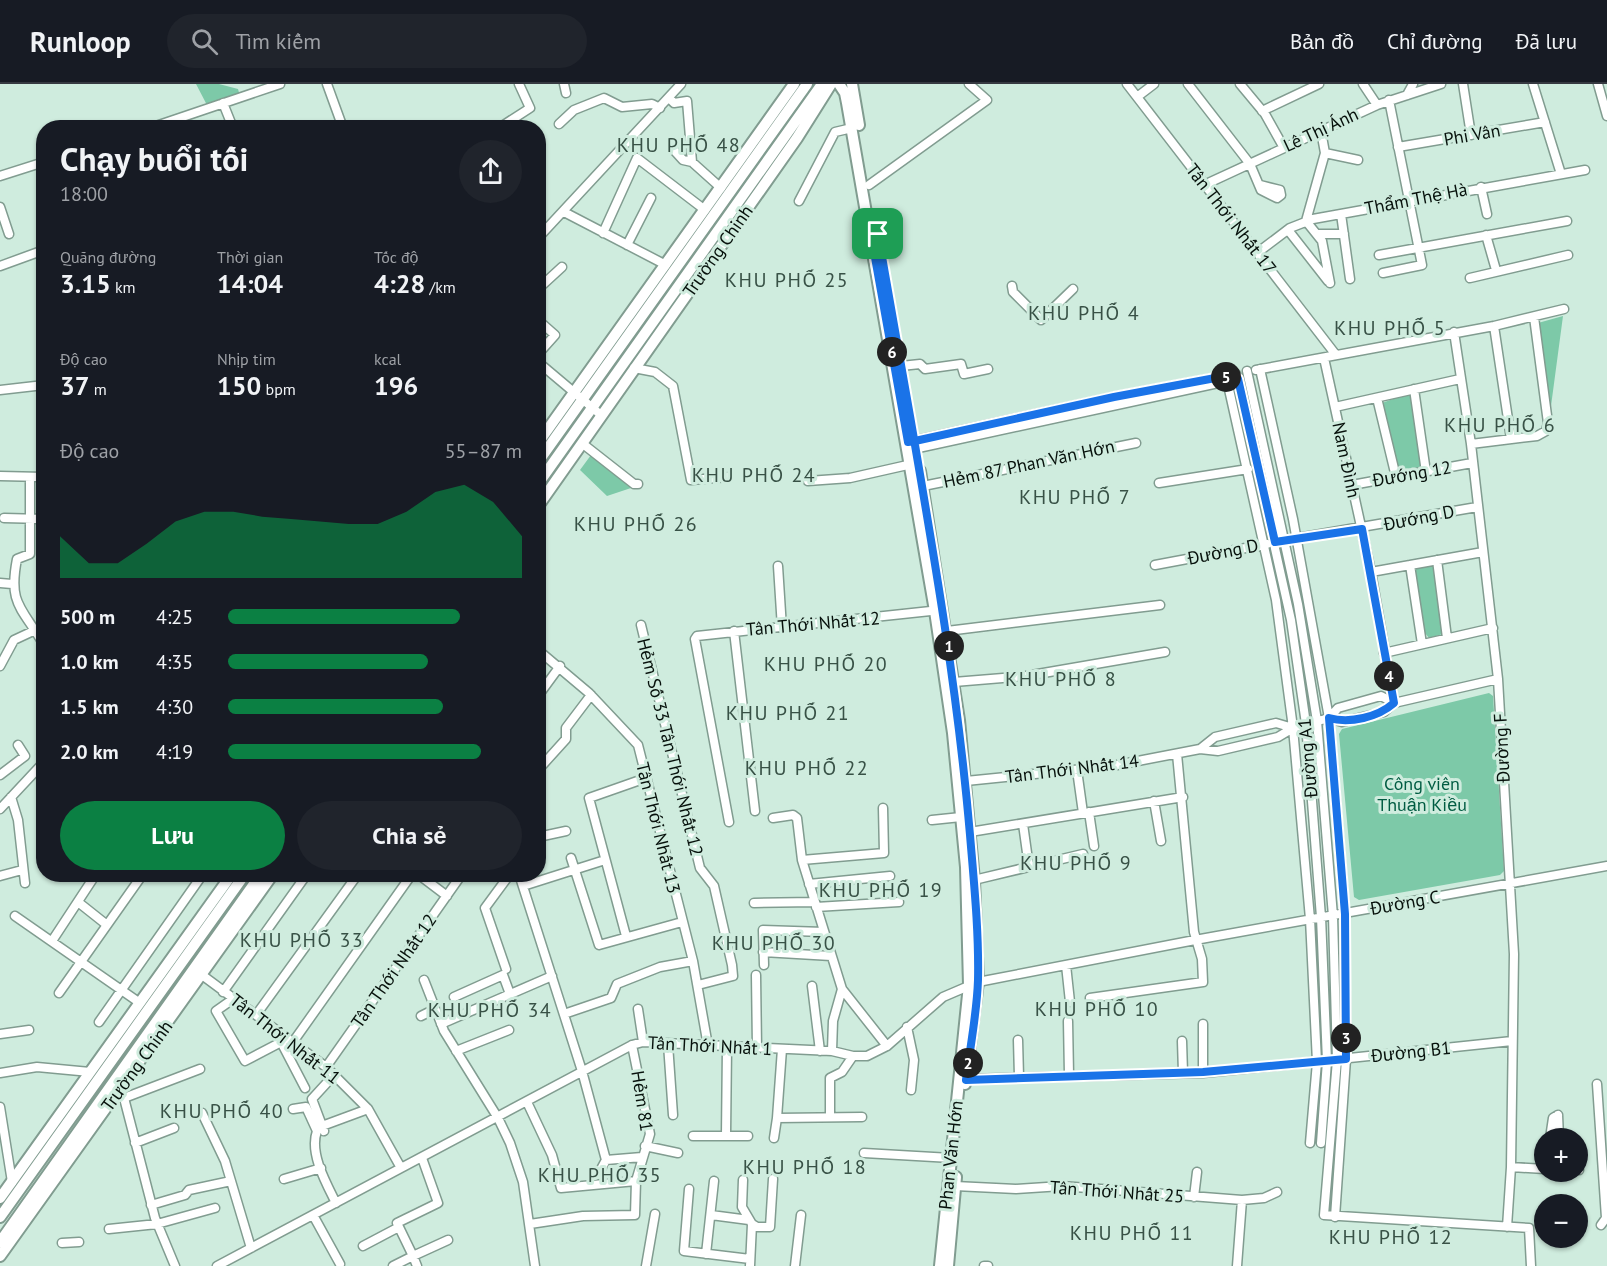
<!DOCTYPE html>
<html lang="vi">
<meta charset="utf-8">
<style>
body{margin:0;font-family:"PT Sans",sans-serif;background:#20242c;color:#f1f3f6;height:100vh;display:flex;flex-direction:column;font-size:22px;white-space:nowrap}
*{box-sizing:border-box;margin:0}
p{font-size:20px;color:#9ea1a6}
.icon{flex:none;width:33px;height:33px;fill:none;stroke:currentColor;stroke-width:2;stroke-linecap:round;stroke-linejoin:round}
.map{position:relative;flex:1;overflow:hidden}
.panel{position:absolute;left:36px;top:36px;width:510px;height:762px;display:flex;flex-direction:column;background:#171b24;border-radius:24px;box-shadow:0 2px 4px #0004}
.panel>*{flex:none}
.buttons{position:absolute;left:1534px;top:1044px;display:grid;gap:12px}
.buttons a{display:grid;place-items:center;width:54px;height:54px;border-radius:50%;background:#171b24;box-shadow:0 2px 4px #0004;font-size:30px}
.pin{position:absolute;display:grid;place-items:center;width:51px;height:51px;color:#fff;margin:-26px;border-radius:12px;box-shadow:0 3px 9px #0006}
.km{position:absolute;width:30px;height:30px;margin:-15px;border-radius:50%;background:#222;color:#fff;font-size:16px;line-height:30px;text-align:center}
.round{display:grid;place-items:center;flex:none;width:63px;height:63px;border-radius:32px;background:#20242c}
.head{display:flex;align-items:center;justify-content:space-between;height:102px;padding:0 24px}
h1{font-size:33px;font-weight:600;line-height:45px}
.figures{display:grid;grid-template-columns:repeat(3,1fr);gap:9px;height:102px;padding:6px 24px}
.figures div{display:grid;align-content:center}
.figures b{font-size:26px;font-weight:600}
.figures small{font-size:16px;font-weight:400}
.figures p{font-size:16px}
.chart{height:168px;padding:12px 24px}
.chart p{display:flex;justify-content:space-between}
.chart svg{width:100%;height:108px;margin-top:6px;fill:#0b8043;opacity:.7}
.action{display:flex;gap:12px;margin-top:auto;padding:12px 24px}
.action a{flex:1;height:69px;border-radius:36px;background:#0b8043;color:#fff;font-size:24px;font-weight:600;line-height:69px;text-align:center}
.action a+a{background:#20242c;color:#f1f3f6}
ul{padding:0 24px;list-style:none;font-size:20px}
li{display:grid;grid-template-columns:96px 72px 1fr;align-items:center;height:45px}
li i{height:15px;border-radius:8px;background:#0b8043}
header{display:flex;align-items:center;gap:36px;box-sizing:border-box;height:84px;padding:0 30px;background:#171b24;border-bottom:2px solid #363941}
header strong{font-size:28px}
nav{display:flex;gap:33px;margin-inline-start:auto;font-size:21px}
.search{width:420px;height:54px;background:#20242c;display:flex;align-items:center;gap:15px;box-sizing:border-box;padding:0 21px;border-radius:33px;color:#9ea1a6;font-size:22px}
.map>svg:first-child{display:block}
</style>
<header>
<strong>Runloop</strong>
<div class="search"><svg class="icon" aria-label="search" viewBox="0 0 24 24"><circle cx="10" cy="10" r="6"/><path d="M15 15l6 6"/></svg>Tìm kiếm</div>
<nav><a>Bản đồ</a><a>Chỉ đường</a><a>Đã lưu</a></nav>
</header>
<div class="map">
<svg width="1607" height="1182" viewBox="0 0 1607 1182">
<rect width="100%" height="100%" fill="#cfecde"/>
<path fill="#7dc9a8" d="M 196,0 L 219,0 L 238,5 L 240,12 L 208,23 Z
M 1563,232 L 1549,337 L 1538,239 Z
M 1409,309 L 1412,310 L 1422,384 L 1402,389 L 1398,386 L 1382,319 Z
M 591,371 L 631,404 L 607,412 L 580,386 Z
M 1434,480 L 1443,550 L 1429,554 L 1425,549 L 1415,487 L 1417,484 Z
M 1489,609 L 1493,612 L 1504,787 L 1500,791 L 1359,816 L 1354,813 L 1339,650 L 1342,645 Z"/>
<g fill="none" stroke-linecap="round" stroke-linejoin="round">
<g stroke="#819c90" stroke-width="11">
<path id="minor" d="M 327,0 L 343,44
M 564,0 L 566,9
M 1127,0 L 1336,271
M 1188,0 L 1250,80 L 1261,106 L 1277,114 L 1281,111 L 1280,106 L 1260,101
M 1240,0 L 1265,30 L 1284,64
M 1363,0 L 1377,21
M 1463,0 L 1471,51
M 1533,0 L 1561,90
M 1598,0 L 1607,32
M 1407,11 L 1413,0
M 1137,13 L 1154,0
M 669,14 L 674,19 L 687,17 L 692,78
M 223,19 L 233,44
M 1262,27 L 1319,0
M 559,40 L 574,26 L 604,14 L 622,23 L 652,20 L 660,24
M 150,44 L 280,0
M 499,44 L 530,24 L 519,0
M 1321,47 L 1325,69 L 1306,137 L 1322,157 L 1330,199
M 1398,63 L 1545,38
M 673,65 L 683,76 L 692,78 L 721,104
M 1325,69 L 1358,76
M 0,92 L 44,78
M 869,101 L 987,16 L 969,0
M 1204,101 L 1377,21 L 1441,0
M 1481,103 L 1487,130
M 799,117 L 835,48 L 852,44
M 0,123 L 9,150
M 564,128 L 666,181
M 1341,130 L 1350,195
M 1288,146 L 1328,197
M 603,149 L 637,74 L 705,126
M 1319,150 L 1344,150
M 1486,151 L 1496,186
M 538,154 L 681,0
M 627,161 L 651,114
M 1257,169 L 1290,144 L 1313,135 L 1585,86
M 1379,171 L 1567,137
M 0,182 L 44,166
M 1383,189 L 1422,181 L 1389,16
M 1470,194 L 1568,171
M 1012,202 L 1013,208 L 1041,236 L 1073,205
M 538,205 L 562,183
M 538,236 L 555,251 L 538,270
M 1494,242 L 1511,355
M 1454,248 L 1471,360 L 1498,595 L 1514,870 L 1511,1083 L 1507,1143
M 1324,274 L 1371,488 L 1394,619
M 538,278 L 601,331
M 901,282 L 920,280 L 925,285 L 961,280 L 964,290 L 988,285
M 634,284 L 655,288 L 673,302 L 691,396 L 728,393
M 1260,285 L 1293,435 L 1329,634 L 1345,830 L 1346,975 L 1335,1133
M 1256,286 L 1494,242 L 1564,225
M 1247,287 L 1298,520 L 1317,637 L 1333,832 L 1337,976 L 1324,1131 L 1529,1144 L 1531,1182
M 1236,290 L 1291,536 L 1306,640 L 1321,833 L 1327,977 L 1321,1059
M 1226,292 L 1276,516 L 1293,644 L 1310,835 L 1317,978 L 1310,1059
M 1414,305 L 1426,388
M 0,306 L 44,301
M 1377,314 L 1396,393
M 1335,323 L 1460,295
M 908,358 L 1114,313 L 1231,291
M 583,360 L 634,400 L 638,400
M 1471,360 L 1537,352 L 1546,347 L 1548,339 L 1534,233
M 909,366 L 1232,296
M 0,392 L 44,393
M 30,394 L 30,470 L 17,475 C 8,521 22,523 44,561
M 808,397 L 850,394 L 912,380
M 1159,399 L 1248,385
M 1352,401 L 1472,379
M 923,402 L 1136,359
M 4,434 L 44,435
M 1292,455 L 1477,423
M 1437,476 L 1447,554
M 1155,481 L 1267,460
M 1410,481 L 1422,560
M 778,482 L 782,544
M 1371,488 L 1483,468
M 0,499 L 12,500
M 641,541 L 700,784 L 714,802 L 732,881 L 733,892 L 698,901
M 734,547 L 755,727
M 947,547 L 1160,521
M 538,566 L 589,609 L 638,661 L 693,877 L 708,962
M 1384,569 L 1493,544
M 0,582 L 14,556 L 44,542
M 954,598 L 1026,592 L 1165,568
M 538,612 L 560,582
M 1329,634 L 1338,624 L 1381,612 L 1394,619
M 1200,665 L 1218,667 L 1278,653 L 1293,644 L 1329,634 L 1342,638 L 1384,628 L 1394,619 L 1498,595
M 538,686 L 566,655 L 566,644 L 591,611
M 1077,686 L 1083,729
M 0,691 L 25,672 L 18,661
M 966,697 L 1112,682 L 1200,665 L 1215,653 L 1276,639 L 1293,644
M 11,713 L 18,736 L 25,799
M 1154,717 L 1161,757
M 0,725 L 44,678
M 1089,728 L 1094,762
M 773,734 L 793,731 L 797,734 L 802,776 L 842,905 L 887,962
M 932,736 L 961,733
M 729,738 L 695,555 L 697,552 L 940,526
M 1023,740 L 1029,783
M 970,748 L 1183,713
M 538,753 L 566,747
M 571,774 L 599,861 L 682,838
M 802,776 L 884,769 L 883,724
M 418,790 L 447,812
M 519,790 L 582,987 L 606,1076
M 0,792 L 22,786
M 974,796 L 1083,770
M 809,800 L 890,792
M 523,802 L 605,776
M 78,818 L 107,841
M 754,819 L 815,818
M 816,823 L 899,818
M 15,832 L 140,919
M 626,852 L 589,714 L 646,694
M 52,857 L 96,790
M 763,868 L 831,872
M 764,881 L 763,846 L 824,848
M 1066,881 L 1070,918
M 506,885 L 485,824 L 510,790
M 202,891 L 326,983 L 368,1025 L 401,1084
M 756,891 L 757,964
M 424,896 L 444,947 L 498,1034 L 510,1059 L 523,1098 L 535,1182
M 812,902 L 820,967
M 223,908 L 307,790
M 59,909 L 143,790
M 454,913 L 503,891 L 510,910
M 1090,914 L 1203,898 L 1202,875 L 1194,848 L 1177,670
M 233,915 L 216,927 L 245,977 L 287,955
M 638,925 L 643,958
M 564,930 L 611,914 L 617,900 L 660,883 L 693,877
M 256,931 L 358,790
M 421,932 L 435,925
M 1068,937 L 1069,991
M 99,938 L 203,790
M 441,940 L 552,892
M 907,943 L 914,976 L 911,1006
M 0,950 L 29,946
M 1018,956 L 1019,993
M 1182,957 L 1183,989
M 281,958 L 305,1004
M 293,958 L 412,790
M 668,960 L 673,1031
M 782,965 L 777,1034 L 862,1033
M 456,967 L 509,946
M 832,967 L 833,937 L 842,905
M 1340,975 L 1512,957
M 326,983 L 462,790
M 0,989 L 37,983 L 90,988
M 1203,989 L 1203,940
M 966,995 L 1203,989 L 1322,977
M 1597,1000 L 1606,1134 L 1601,1141
M 119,1007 L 124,1014 L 155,1134 L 175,1182
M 124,1014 L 200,985
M 527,1018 L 552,1071 L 561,1104 L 636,1097 L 650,1050 L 632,961
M 0,1023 L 12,1098
M 293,1025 L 306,1023 L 317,1047 C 309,1069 326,1099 336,1119
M 202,1029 L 225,1077 L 251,1164
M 830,1031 L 830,994 L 842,988 L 853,972
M 1558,1031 L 1559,1054
M 322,1042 L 368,1025
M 324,1047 L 312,1015 L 334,991
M 726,1051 L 727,963
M 693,1052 L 748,1052
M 774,1054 L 777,1034
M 1550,1054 L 1553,1034 L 1558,1031
M 135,1059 L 174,1044
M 645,1062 L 678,1069
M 864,1069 L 951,1074
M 422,1074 L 438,1119 L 397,1139 L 413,1172 L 448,1156
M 1511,1083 L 1545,1085
M 1578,1086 L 1579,1086
M 600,1087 L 606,1076 L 642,1073
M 284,1095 L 321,1084
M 743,1096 L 742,1123 L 752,1140 L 750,1182
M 955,1102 L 1016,1105 L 1062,1102 L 1242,1116 L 1264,1114 L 1277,1108
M 689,1105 L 684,1167 L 750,1175
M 1194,1113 L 1197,1088
M 151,1121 L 185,1111 L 189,1106 L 231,1097
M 313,1131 L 340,1180
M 711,1131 L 749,1136
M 530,1140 L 583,1132 L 635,1131 L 636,1097
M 752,1140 L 757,1143 L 770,1143 L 773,1095
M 109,1145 L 157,1140 L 215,1124
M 62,1159 L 79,1158
M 363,1162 L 399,1143
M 706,1170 L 714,1097
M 217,1182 L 632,961 L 643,958 L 832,967 L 853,972 L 867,972 L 887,962 L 943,913 L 978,898 L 1195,856 L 1607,782
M 393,1182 L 413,1172 L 417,1182
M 646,1182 L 655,1130
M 795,1182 L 801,1131
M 984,1182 L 988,1182
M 1237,1182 L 1242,1116"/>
</g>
<g stroke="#819c90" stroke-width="14">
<path id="major" d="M 839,0 L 845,9 L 847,19 L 935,527 L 953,649 L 966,783 L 969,901 L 940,1182
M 852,0 L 859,41
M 538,359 L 794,0
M 538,378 L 807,0
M 920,387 L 959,636 L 974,796 L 978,898 L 965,1000
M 538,400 L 822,0
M 538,422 L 797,54 L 831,0
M 0,1114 L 232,790
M 0,1133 L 245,790
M 0,1158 L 261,790
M 0,1172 L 273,790
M 948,1182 L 956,1093"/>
</g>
<use href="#minor" stroke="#fff" stroke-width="8"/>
<use href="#major" stroke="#fff" stroke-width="10"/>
</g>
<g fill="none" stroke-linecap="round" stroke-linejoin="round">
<g stroke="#fff" stroke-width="12">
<path id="route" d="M 878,150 L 910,332 C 934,471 958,610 970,751 C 974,799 979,848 978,896 C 977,929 970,963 966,996 L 1203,988 L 1346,975 L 1345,830 L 1329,634 C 1350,640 1378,633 1394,619 L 1362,445 L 1275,458 L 1238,295 L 1227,297 L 1226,292 L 1114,313 L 915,357 L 908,358 L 871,151 L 878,150"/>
</g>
<use href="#route" stroke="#1a73e8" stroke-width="8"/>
</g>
<g text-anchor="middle" stroke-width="6" stroke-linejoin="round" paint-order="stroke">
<g font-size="18" fill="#07110c" stroke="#cfecde">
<text transform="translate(1321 46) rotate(-25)" y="6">Lê Thị Ánh</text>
<text transform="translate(1472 51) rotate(-10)" y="6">Phi Vân</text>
<text transform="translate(1416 115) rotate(-11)" y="6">Thẩm Thệ Hà</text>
<text transform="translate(1231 135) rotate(52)" y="6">Tân Thới Nhất 17</text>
<text transform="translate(718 167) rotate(-55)" y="6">Trường Chinh</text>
<text transform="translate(1346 376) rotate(78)" y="6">Nam Đình</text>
<text transform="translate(1029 380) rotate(-12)" y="6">Hẻm 87 Phan Văn Hớn</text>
<text transform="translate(1412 390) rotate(-10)" y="6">Đướng 12</text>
<text transform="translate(1419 434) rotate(-11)" y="6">Đướng D</text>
<text transform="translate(1223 468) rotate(-11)" y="6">Đường D</text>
<text transform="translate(813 540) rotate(-5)" y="6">Tân Thới Nhất 12</text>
<text transform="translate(670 663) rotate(76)" y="6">Hẻm Số 33 Tân Thới Nhất 12</text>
<text transform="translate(1502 664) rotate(-93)" y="6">Đường F</text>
<text transform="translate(1308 674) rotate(-95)" y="6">Đường A1</text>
<text transform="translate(1072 685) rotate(-7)" y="6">Tân Thới Nhất 14</text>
<text transform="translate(658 744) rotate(76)" y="6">Tân Thới Nhất 13</text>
<text transform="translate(1405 819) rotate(-10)" y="6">Đường C</text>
<text transform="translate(394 887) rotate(-55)" y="6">Tân Thới Nhất 12</text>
<text transform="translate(285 955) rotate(38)" y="6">Tân Thới Nhất 11</text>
<text transform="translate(710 962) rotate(3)" y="6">Tân Thới Nhất 1</text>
<text transform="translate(1411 968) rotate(-6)" y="6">Đường B1</text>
<text transform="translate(137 982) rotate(-54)" y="6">Trường Chinh</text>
<text transform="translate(642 1017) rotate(81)" y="6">Hẻm 81</text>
<text transform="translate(951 1071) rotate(-84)" y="6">Phan Văn Hớn</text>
<text transform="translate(1117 1108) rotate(4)" y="6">Tân Thới Nhất 25</text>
</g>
<g font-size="18" fill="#005c42" stroke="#cfecde">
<text x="1422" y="706">Công viên<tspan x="1422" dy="21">Thuận Kiều</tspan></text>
</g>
<g font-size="20" letter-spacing="1.5" fill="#385146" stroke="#cfecde">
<text x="679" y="68">KHU PHỐ 48</text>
<text x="787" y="203">KHU PHỐ 25</text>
<text x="1084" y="236">KHU PHỐ 4</text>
<text x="1390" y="251">KHU PHỐ 5</text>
<text x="1500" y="348">KHU PHỐ 6</text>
<text x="754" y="398">KHU PHỐ 24</text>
<text x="1075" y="420">KHU PHỐ 7</text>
<text x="636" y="447">KHU PHỐ 26</text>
<text x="826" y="587">KHU PHỐ 20</text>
<text x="1061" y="602">KHU PHỐ 8</text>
<text x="788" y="636">KHU PHỐ 21</text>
<text x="807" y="691">KHU PHỐ 22</text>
<text x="1076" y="786">KHU PHỐ 9</text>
<text x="881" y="813">KHU PHỐ 19</text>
<text x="302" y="863">KHU PHỐ 33</text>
<text x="774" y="866">KHU PHỐ 30</text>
<text x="1097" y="932">KHU PHỐ 10</text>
<text x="490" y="933">KHU PHỐ 34</text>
<text x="222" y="1034">KHU PHỐ 40</text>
<text x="805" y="1090">KHU PHỐ 18</text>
<text x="600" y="1098">KHU PHỐ 35</text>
<text x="1132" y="1156">KHU PHỐ 11</text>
<text x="1391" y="1160">KHU PHỐ 12</text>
</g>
</g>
</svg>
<div class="buttons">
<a>+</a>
<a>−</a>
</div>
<div class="pin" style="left:878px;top:150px;background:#1e9e55"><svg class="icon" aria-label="arrive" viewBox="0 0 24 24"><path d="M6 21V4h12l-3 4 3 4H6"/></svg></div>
<b class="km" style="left:949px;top:562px">1</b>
<b class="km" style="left:968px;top:979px">2</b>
<b class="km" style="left:1346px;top:954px">3</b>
<b class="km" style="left:1389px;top:592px">4</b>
<b class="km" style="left:1226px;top:293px">5</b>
<b class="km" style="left:892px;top:268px">6</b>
<section class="panel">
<div class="head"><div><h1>Chạy buổi tối</h1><p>18:00</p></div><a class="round"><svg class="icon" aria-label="share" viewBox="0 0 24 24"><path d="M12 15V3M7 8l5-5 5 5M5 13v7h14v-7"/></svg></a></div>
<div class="figures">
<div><p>Quãng đường</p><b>3.15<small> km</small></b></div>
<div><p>Thời gian</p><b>14:04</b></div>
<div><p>Tốc độ</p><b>4:28<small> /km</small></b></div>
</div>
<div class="figures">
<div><p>Độ cao</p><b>37<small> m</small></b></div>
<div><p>Nhịp tim</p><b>150<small> bpm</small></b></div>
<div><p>kcal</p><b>196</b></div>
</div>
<div class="chart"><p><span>Độ cao</span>55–87 m</p>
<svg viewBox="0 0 160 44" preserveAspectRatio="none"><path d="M0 44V27L10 38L20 38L30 30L40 21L50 17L60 17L70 19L80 20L90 21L100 22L110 22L120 17L130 9L140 6L150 13L160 27V44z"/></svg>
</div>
<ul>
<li><b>500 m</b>4:25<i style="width:79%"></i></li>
<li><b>1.0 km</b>4:35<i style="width:68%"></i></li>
<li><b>1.5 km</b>4:30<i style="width:73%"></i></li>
<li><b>2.0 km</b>4:19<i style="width:86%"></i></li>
</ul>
<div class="action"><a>Lưu</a><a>Chia sẻ</a></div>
</section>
</div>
